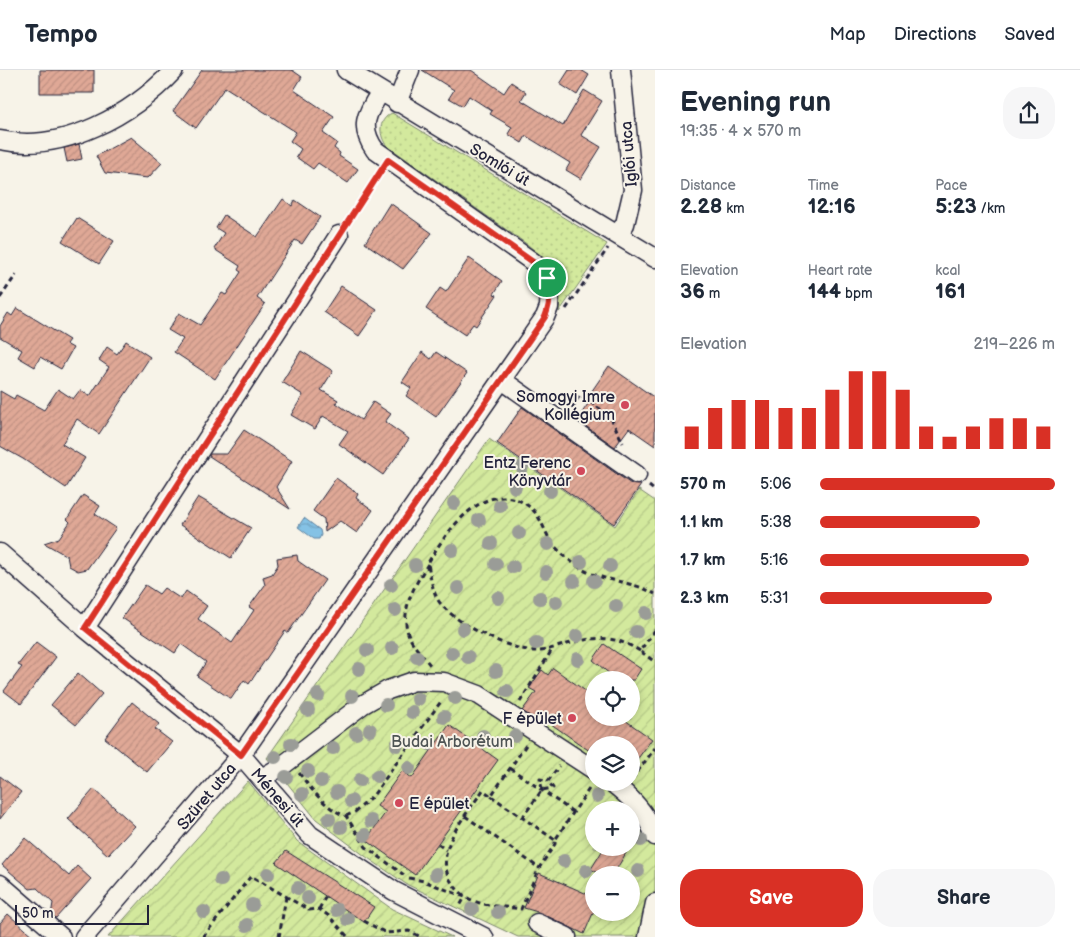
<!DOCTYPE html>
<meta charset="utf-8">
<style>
body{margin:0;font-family:"Balsamiq Sans",sans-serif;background:#f6f6f7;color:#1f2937;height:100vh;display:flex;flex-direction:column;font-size:19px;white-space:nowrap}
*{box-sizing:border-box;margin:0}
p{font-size:16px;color:#747a83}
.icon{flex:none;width:28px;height:28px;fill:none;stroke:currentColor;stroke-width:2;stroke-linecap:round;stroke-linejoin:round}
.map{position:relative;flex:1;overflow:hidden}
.sheet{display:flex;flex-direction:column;background:#fff;width:425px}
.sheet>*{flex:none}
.tools{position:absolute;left:585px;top:601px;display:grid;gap:10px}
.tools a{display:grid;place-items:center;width:55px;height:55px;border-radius:50%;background:#fff;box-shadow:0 2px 8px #0003;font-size:25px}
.scale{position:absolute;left:15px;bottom:12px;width:134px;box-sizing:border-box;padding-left:5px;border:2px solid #22223b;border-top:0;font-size:14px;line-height:18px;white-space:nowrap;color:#22223b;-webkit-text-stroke:4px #f7f3e8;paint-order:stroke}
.pin{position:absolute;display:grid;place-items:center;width:42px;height:42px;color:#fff;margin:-21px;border:2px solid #fff;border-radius:50%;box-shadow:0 1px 5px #0007}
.round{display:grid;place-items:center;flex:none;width:52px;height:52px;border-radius:20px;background:#f6f6f7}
.headline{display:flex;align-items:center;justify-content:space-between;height:85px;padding:0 25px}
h1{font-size:28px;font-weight:700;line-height:38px}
.stats{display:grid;grid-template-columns:repeat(3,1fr);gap:8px;height:85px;padding:5px 25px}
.stats div{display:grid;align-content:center}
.stats b{font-size:21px;font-weight:700}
.stats small{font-size:14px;font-weight:400}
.stats p{font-size:14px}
.chart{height:140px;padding:10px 25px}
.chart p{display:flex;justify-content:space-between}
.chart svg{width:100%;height:90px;margin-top:5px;stroke:#d93025;stroke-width:6}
.cta{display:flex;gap:10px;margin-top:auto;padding:10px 25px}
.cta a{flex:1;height:58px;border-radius:20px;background:#d93025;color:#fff;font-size:20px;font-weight:700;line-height:58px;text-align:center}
.cta a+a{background:#f6f6f7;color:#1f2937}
ul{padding:0 25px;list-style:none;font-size:16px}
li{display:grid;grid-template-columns:80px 60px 1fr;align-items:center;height:38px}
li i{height:12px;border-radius:6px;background:#d93025}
header{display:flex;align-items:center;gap:30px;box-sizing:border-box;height:70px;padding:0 25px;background:#fff;border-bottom:1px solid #e0e1e3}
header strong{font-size:24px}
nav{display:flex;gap:28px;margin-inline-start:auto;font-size:18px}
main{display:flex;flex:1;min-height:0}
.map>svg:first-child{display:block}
</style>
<header>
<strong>Tempo</strong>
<nav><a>Map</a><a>Directions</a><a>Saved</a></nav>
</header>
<main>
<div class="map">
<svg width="655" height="867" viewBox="0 0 655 867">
<defs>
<pattern id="grass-dots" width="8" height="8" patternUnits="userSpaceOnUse" patternTransform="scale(1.25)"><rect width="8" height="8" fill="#d3e99d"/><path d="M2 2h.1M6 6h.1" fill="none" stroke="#b5c888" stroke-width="1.8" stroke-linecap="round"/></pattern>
<pattern id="garden-furrows" width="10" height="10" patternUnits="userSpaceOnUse" patternTransform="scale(1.25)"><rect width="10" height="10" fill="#d3e99d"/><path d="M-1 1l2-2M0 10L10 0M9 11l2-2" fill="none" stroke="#b5c888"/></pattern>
<pattern id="water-waves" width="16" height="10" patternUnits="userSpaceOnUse" patternTransform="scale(1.25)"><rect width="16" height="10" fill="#85c2e5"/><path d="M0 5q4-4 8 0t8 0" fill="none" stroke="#73a6c5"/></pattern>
<pattern id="building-hatch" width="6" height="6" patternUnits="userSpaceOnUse" patternTransform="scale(1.25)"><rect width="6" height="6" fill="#dfa896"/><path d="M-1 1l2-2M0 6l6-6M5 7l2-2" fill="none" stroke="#bf9082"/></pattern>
</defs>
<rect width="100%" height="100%" fill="#f7f3e8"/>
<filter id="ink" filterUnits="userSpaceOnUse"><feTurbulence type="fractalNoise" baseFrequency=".02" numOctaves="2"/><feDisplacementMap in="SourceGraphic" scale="10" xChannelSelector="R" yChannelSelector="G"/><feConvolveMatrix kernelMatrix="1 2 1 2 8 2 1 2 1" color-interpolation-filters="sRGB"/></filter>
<g filter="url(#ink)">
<path fill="url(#grass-dots)" stroke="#7a866c" d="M 392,43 L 607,174 L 559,242 L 561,213 L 553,196 L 528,175 L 386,75 C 378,63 379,49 392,43 Z"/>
<path fill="url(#garden-furrows)" stroke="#7a866c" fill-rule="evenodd" d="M 489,369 L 615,456 L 639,420 L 655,431 L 655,867 L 518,867 L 406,814 L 365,786 L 316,749 L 267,688 ZM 594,610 L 631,610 L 631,648 L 594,648 ZM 594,675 L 631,675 L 631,712 L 594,712 ZM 594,740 L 631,740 L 631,778 L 594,778 ZM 594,805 L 631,805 L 631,842 L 594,842 Z
M 248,711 L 297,771 L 392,839 L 452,867 L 108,867 Z"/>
<path fill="url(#water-waves)" stroke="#5d82a1" d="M 304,448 L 320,460 L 321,465 L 319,469 L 314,469 L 298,457 Z"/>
<path fill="url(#building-hatch)" stroke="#22223b" d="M 40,0 L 94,0 L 94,23 L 40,23 Z
M 202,0 L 292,0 L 302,7 L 294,20 L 334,47 L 323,63 L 337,73 L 334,78 L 340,83 L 339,86 L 358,99 L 348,113 L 318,93 L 313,99 L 296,87 L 301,79 L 290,71 L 296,62 L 225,17 L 196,58 L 173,41 Z
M 422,0 L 471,0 L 504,23 L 511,12 L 526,22 L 521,30 L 563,56 L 584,20 L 602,31 L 581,65 L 601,77 L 581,109 L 566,100 L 570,93 L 526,66 L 522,73 L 508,64 L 512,57 L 490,44 L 492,41 L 469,26 L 463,36 L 449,28 L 454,20 Z
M 569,0 L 581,0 L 589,5 L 577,25 L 560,14 Z
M 131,67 L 162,93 L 148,108 L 105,103 L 96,86 Z
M 79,74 L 82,89 L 67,92 L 64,78 Z
M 283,129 L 292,136 L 295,130 L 320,147 L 302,174 L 295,170 L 257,228 L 265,234 L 215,309 L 174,282 L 183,269 L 168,260 L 179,243 L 200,255 L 222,223 L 226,225 L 241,202 L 238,200 L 240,196 L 214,179 L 224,163 L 216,158 L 224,145 L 257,167 Z
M 390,133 L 432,163 L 403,199 L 365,173 Z
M 77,148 L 114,171 L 99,194 L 62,171 Z
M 469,188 L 502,211 L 494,224 L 497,225 L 476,256 L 473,254 L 465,265 L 426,239 L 440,218 L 446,222 Z
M 341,216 L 377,240 L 359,266 L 324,242 Z
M 17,238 L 69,270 L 66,274 L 73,278 L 61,299 L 40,287 L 35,297 L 18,287 L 22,280 L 0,267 L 0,256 L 8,243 L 12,246 Z
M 126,271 L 150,287 L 99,364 L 77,349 L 62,374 L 85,388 L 66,418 L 23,389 L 0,376 L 0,321 L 14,329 L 16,325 L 44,340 L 58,319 L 73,329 L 80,320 L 90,326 L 109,297 L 99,290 L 107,277 L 117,284 Z
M 301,281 L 333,301 L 321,320 L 338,330 L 336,333 L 361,350 L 373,332 L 391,344 L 385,352 L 409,369 L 383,405 L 339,374 L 348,361 L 323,346 L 315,359 L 291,345 L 303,325 L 282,312 Z
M 422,282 L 431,289 L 436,282 L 467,303 L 436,347 L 406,326 L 411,318 L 402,312 Z
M 609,296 L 655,328 L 655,376 L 629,358 L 615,377 L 577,350 L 590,331 L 587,328 Z
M 522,337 L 631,414 L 641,415 L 614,454 L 497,373 Z
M 244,360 L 292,391 L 276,417 L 290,439 L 209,386 L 210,384 L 227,384 Z
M 336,408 L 358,424 L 356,428 L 373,440 L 357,463 L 340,451 L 325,462 L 324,449 L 313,441 Z
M 83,425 L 100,436 L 95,444 L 116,458 L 87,499 L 78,501 L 69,496 L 67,486 L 44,473 L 59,468 L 70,452 L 67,449 Z
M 198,427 L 251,458 L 231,488 L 180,455 Z
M 297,485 L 298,491 L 325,510 L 288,563 L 285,561 L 249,614 L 244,610 L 231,629 L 197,606 L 206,592 L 181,574 L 175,583 L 122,548 L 145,515 L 159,524 L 164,518 L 181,529 L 186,521 L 207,536 L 198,549 L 232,573 L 254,540 L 249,537 L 265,515 L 263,507 L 272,504 L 278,495 L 277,488 Z
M 36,572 L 56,587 L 21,634 L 4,621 L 22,597 L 18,595 Z
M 604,574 L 641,599 L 634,610 L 617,610 L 593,590 Z
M 553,598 L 594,627 L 594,648 L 622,648 L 652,669 L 631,698 L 631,675 L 594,675 L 594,684 L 544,649 L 541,653 L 522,641 L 536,622 L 529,618 L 542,600 L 548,605 Z
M 78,603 L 102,624 L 76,655 L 51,635 Z
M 132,632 L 159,654 L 155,659 L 172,672 L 147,702 L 105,668 Z
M 449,655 L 498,690 L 415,805 L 366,770 L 386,742 L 377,736 L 402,701 L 412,708 Z
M 0,706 L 21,722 L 0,749 Z
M 94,719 L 135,756 L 108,785 L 68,749 Z
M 25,768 L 69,806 L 77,796 L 91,809 L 56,848 L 51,845 L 53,833 L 37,818 L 30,819 L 2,795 Z
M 604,778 L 629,778 L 613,805 L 601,805 L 591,799 Z
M 286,781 L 374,837 L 364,852 L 276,793 Z
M 539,803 L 594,827 L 594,841 L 584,864 L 541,843 L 524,838 Z
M 8,844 L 34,867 L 0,867 L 0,853 Z"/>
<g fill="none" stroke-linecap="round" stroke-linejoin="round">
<g stroke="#22223b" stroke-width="21">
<path id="minor" d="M 346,0 L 655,188
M 397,33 L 410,0
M 0,70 C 63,84 133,44 174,0
M 618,164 L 625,154 L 633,120 L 621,0
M 502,310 L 637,405
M 0,483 L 85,558 L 241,685 L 310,765 L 394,821 L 484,867
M 85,558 L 339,165
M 262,708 L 282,696 L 362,635 L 388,620 L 414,611 L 444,612 L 479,625 L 594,700
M 611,712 C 630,726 647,744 655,766
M 0,814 L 61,867
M 537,853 L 567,867
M 84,867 L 241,685 L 545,247 L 549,237 L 550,217 L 547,208 L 533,192 L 375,80 C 359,57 366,44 380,23
M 648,867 L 655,833"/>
</g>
<path stroke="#22223b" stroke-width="3" stroke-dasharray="5 4" stroke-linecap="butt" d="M 348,152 L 380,103
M 0,228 L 16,205
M 566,239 L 608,178
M 572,338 L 580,325 L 610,346 L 623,373
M 649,416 L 655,421
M 428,494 C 414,516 397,544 411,570 C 416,579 424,587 430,595
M 655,560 L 640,581 L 655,592
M 640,581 C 611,563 592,567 560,576 C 553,578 545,581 538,581 C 512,582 451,552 438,530 C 432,519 430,506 428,493 C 445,463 485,406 527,435 C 541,444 543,460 552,473 C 558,481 571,492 580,498 C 603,512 631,510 655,524
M 520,632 L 553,578
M 526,675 L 491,726 L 483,720 C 462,751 421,793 465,826 C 479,837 504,836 521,839 L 539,798 L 555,774 L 555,770 L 591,716
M 510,698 L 573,742
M 299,703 C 312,720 326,739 346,746 L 366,777 L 404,805
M 632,709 L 655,678
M 542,719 L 540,709 L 548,711
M 491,726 L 555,770
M 346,746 L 355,742 L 372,727 L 442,630
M 465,746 L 539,798
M 522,748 L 542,720 L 553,718 L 548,711 L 559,696
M 438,774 L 446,780
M 409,808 L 424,811 L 465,827 L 460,836
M 319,839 L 326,826
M 364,851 L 386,863 L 409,861 L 421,867
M 203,867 L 251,806 L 309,840 L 319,839 L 329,846 L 348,867
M 279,867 L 286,827"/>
<use href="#minor" stroke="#f7f3e8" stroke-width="18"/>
</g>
<g fill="#9a9c97">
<circle cx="522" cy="397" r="7"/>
<circle cx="515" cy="417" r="7"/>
<circle cx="550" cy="421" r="7"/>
<circle cx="454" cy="433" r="7"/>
<circle cx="500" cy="436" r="7"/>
<circle cx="479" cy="450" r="7"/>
<circle cx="519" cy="463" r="7"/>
<circle cx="491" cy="473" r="7"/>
<circle cx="548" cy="474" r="7"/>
<circle cx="452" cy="480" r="7"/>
<circle cx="581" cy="492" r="7"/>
<circle cx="496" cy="494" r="7"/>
<circle cx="415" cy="495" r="7"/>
<circle cx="610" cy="496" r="7"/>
<circle cx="513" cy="497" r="7"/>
<circle cx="546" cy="502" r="7"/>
<circle cx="574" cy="511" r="7"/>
<circle cx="594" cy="511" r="7"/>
<circle cx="391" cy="515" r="7"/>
<circle cx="458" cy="518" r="7"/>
<circle cx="498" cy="528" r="7"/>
<circle cx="540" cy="528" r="7"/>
<circle cx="556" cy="532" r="7"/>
<circle cx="616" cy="536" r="7"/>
<circle cx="395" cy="540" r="7"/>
<circle cx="646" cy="543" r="7"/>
<circle cx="463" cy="559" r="7"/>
<circle cx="636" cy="562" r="7"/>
<circle cx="577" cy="566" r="7"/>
<circle cx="536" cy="573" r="7"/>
<circle cx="392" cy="578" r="7"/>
<circle cx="367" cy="580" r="7"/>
<circle cx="452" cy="583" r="7"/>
<circle cx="417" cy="587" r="7"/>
<circle cx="468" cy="587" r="7"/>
<circle cx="578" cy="589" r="7"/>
<circle cx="359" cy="599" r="7"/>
<circle cx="496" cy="601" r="7"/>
<circle cx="507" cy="621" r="7"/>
<circle cx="318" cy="625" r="7"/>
<circle cx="352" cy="626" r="7"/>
<circle cx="455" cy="628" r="7"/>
<circle cx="418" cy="629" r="7"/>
<circle cx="386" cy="635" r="7"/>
<circle cx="308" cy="640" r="7"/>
<circle cx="412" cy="642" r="7"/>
<circle cx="444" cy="647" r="7"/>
<circle cx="370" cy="660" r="7"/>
<circle cx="356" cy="663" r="7"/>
<circle cx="483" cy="666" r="7"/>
<circle cx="515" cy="666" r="7"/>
<circle cx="291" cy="674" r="7"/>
<circle cx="430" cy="674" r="7"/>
<circle cx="397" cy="675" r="7"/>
<circle cx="333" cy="678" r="7"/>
<circle cx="275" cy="687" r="7"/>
<circle cx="409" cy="698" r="7"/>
<circle cx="308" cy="701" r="7"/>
<circle cx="377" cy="706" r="7"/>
<circle cx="286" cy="707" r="7"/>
<circle cx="360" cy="710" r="7"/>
<circle cx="321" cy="711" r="7"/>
<circle cx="337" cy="722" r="7"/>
<circle cx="302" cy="724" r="7"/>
<circle cx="597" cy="726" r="7"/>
<circle cx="351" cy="731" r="7"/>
<circle cx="329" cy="749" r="7"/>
<circle cx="371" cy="751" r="7"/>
<circle cx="341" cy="757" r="7"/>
<circle cx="365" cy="765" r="7"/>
<circle cx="641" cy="770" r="7"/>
<circle cx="564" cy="791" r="7"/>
<circle cx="586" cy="801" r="7"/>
<circle cx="638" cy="801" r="7"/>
<circle cx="268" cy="804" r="7"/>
<circle cx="436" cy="804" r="7"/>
<circle cx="221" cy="810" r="7"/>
<circle cx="298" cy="818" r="7"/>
<circle cx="308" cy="828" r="7"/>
<circle cx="252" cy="835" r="7"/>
<circle cx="472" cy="839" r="7"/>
<circle cx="337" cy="840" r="7"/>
<circle cx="204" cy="842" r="7"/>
<circle cx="498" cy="842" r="7"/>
<circle cx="348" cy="849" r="7"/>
<circle cx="247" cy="855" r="7"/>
</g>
</g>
<g fill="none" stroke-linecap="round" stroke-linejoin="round" filter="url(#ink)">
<g stroke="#fff" stroke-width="10">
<path id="route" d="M 388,90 L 533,192 C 550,209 554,224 545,247 L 241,685 L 85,558 Z"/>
</g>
<use href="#route" stroke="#d93025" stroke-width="6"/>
</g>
<g fill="#d1495b" stroke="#f7f3e8" stroke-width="2">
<circle cx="625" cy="335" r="5"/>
<circle cx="581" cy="401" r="5"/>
<circle cx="572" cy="648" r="5"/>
<circle cx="399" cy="733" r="5"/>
</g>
<g text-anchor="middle" stroke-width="4" stroke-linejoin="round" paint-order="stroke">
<g font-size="16" fill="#22223b" stroke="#f7f3e8">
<text transform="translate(628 84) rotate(-95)" y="6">Iglói utca</text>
<text transform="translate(500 94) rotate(31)" y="6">Somlói út</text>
<text transform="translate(206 726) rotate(-50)" y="6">Szüret utca</text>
<text transform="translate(278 727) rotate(49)" y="6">Ménesi út</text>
</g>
<g font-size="16" fill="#22223b" stroke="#f7f3e8" text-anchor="end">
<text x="615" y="332">Somogyi Imre<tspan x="615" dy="18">Kollégium</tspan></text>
<text x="571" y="398">Entz Ferenc<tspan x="571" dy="18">Könyvtár</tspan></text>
<text x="562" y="654">F épület</text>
<text x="409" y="739" text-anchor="start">E épület</text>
</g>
<g font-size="16" fill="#4e5454" stroke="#f7f3e8">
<text x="452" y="677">Budai Arborétum</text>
</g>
</g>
</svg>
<div class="tools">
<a><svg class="icon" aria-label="locate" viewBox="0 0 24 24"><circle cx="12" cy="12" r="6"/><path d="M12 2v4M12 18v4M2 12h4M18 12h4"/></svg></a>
<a><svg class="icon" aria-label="layers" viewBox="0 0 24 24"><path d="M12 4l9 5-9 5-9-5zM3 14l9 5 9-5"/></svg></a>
<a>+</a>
<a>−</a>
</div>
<div class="scale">50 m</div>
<div class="pin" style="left:547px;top:208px;background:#1e9e55"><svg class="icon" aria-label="arrive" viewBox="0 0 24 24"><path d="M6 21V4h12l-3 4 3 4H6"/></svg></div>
</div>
<section class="sheet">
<div class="headline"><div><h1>Evening run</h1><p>19:35 · 4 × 570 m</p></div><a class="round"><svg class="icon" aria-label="share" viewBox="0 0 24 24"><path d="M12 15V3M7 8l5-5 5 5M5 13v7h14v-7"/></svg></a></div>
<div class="stats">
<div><p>Distance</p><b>2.28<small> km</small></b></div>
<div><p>Time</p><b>12:16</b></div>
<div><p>Pace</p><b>5:23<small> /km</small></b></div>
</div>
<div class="stats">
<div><p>Elevation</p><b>36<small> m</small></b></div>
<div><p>Heart rate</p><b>144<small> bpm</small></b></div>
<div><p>kcal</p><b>161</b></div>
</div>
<div class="chart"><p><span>Elevation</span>219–226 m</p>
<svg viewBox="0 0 160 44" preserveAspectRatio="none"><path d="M5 44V33M15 44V24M25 44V20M35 44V20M45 44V24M55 44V24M65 44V15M75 44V6M85 44V6M95 44V15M105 44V33M115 44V38M125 44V33M135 44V29M145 44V29M155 44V33"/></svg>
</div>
<ul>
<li><b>570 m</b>5:06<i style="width:100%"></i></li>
<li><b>1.1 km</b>5:38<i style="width:68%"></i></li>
<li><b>1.7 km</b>5:16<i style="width:89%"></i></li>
<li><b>2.3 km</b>5:31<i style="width:73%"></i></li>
</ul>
<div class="cta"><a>Save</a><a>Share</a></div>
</section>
</main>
